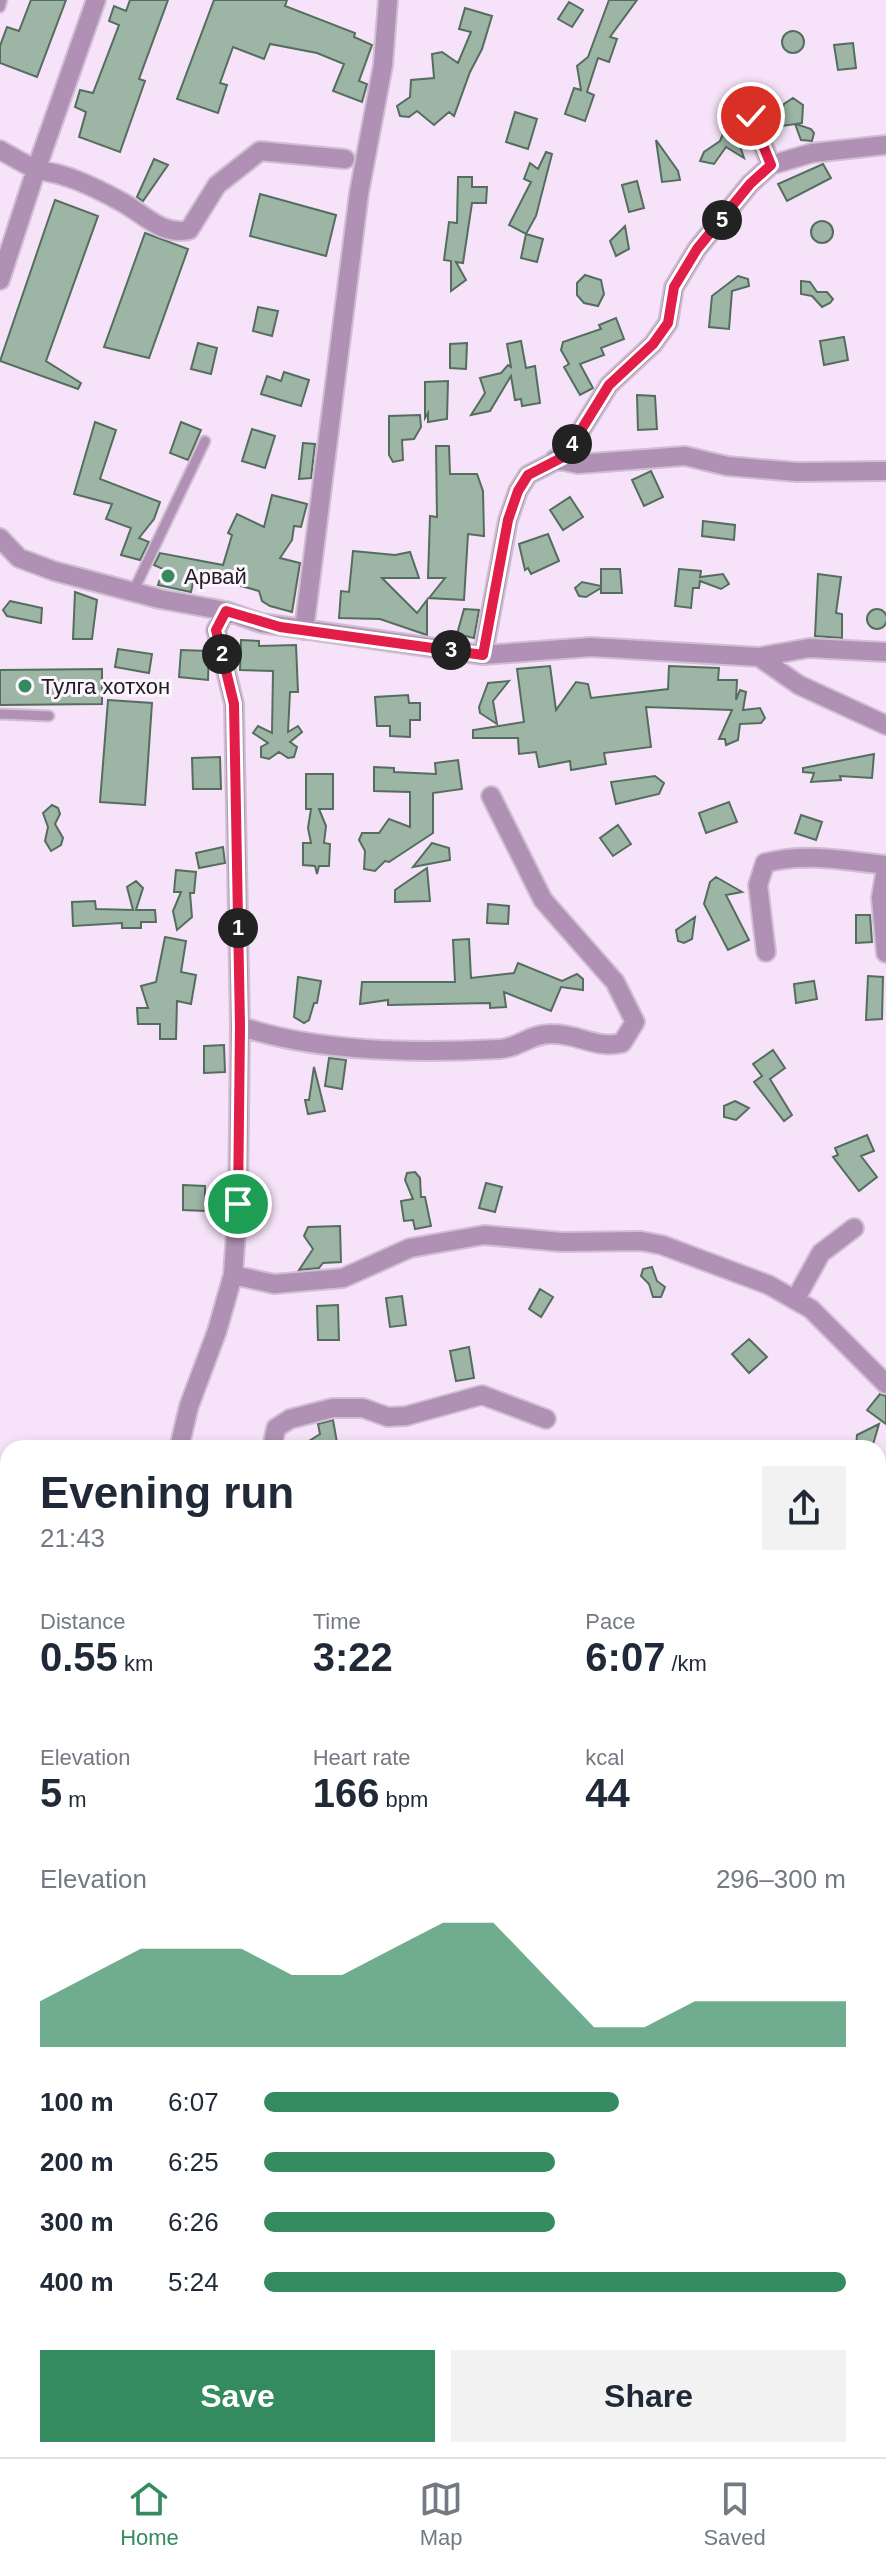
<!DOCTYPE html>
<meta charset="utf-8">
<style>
body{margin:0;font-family:Helvetica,sans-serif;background:#f2f2f3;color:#1f2937;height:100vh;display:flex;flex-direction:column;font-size:30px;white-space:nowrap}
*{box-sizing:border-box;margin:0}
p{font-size:26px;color:#747a83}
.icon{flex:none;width:44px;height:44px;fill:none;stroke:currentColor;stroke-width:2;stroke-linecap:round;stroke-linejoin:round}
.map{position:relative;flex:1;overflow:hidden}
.sheet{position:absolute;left:0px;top:1440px;width:886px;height:1018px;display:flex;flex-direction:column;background:#fff;border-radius:24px 24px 0 0;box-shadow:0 4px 12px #0003}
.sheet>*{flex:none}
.pin{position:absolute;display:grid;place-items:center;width:68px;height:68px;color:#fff;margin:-34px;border:4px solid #fff;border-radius:50%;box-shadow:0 2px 8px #0007}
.km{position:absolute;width:40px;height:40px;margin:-20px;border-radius:50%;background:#222;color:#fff;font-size:22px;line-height:40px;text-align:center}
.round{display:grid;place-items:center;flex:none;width:84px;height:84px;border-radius:0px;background:#f2f2f3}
.head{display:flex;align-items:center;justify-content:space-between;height:136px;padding:0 40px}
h1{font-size:44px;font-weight:700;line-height:60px}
.figures{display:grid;grid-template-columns:repeat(3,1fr);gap:12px;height:136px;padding:8px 40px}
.figures div{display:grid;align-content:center}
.figures b{font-size:40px;font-weight:700}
.figures small{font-size:22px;font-weight:400}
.figures p{font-size:22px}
.chart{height:224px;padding:16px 40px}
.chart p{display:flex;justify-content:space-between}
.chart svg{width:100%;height:144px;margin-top:8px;fill:#338b5f;opacity:.7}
.button{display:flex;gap:16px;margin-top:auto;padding:16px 40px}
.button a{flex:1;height:92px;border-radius:0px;background:#338b5f;color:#fff;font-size:32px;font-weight:700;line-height:92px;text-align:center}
.button a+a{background:#f2f2f3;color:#1f2937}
ul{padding:0 40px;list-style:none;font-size:26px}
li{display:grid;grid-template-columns:128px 96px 1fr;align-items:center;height:60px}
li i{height:20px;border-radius:10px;background:#338b5f}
.tab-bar{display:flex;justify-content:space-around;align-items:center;height:112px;border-top:2px solid #e0e1e3;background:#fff;font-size:22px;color:#747a83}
.tab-bar a{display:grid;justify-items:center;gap:4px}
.tab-bar .selected{color:#338b5f}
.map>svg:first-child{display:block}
</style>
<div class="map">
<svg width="886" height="2457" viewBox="0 0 886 2457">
<rect width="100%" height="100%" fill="#f6e3f9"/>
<path fill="#9cb5a5" stroke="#556d5e" stroke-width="2" d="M 31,0 L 66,0 L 37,77 L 0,63 L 0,46 L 7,27 L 19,31 Z
M 130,0 L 168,0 L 139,79 L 145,81 L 120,152 L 79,137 L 86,112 L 75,107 L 80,90 L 93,93 L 119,25 L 109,21 L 114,6 L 126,11 Z
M 214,0 L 287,0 L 285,6 L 355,33 L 354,37 L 372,45 L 359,81 L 367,84 L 362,102 L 333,91 L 344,64 L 317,53 L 270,44 L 264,59 L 233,47 L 220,83 L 227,85 L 218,113 L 177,99 Z
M 609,0 L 637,0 L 610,37 L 617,39 L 609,62 L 598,58 L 587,92 L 594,95 L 585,121 L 565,114 L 574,88 L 581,90 L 577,66 L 588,57 Z
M 569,2 L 583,10 L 572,27 L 558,19 Z
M 465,8 L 492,16 L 482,49 L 470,72 L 454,116 L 449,112 L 434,125 L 417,111 L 409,117 L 400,116 L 397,106 L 410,97 L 411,80 L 434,78 L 432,54 L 442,52 L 458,63 L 471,32 L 459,29 Z
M782 42a11 11 0 1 1 22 0a11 11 0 1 1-22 0Z
M 853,43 L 856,68 L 838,70 L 834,45 Z
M 793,98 L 803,105 L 802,123 L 796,124 L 811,129 L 814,133 L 812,141 L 801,140 L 795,124 L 775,127 L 784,104 Z
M 515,112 L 537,119 L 528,149 L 506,142 Z
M 725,129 L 735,131 L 744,158 L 726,147 L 714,164 L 700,161 L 704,152 L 720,141 Z
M 656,140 L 678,171 L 680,180 L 662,182 Z
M 546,152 L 552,154 L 536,216 L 526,234 L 509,225 L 531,182 L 524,179 L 530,163 L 538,169 Z
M 154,159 L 168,165 L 143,201 L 137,197 Z
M 823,164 L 831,178 L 787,201 L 778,184 Z
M 458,177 L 472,177 L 472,187 L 487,187 L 486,203 L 472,203 L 463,263 L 456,262 L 466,280 L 451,291 L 451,261 L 444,260 L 449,222 L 457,223 Z
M 637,181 L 644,208 L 629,212 L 622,185 Z
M 260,194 L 336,215 L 326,256 L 250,236 Z
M 55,200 L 98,216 L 46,361 L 81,383 L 78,389 L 0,361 Z
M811 232a11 11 0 1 1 22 0a11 11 0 1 1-22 0Z
M 625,226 L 629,249 L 616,256 L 610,241 Z
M 145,233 L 188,249 L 149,358 L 104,347 Z
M 526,234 L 543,239 L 537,262 L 521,258 Z
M 585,275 L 601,280 L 604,294 L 598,306 L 584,303 L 577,295 L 577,283 Z
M 738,276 L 748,279 L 749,286 L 732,291 L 729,329 L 709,327 L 712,296 Z
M 801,281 L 810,282 L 817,292 L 827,292 L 833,299 L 830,303 L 822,307 L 812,296 L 801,294 Z
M 258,307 L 278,311 L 272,336 L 253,331 Z
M 616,318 L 624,339 L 601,348 L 604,355 L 580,364 L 593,388 L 580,395 L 564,367 L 569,364 L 561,350 L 563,342 L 601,329 L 599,325 Z
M 844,337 L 848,360 L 824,365 L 820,341 Z
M 521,341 L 526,368 L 535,366 L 540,403 L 522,406 L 521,399 L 515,400 L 511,376 L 490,411 L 471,415 L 485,393 L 480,378 L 501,373 L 508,365 L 511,367 L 507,344 Z
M 198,343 L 217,348 L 211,374 L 191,369 Z
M 467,343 L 466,369 L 450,368 L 450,344 Z
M 284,372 L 309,380 L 301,406 L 261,394 L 267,376 L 281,381 Z
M 448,381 L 447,419 L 428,422 L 428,413 L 425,418 L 425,382 Z
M 637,395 L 655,396 L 657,429 L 638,430 Z
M 420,415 L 421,427 L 414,439 L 402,440 L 403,460 L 393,462 L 389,455 L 389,416 Z
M 95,422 L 116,430 L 100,479 L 160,502 L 154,519 L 139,538 L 149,542 L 140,560 L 121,555 L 131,528 L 106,519 L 112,504 L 74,494 Z
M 181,422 L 201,430 L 188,460 L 170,453 Z
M 252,429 L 275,436 L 265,468 L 242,461 Z
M 303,443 L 315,444 L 311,478 L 299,479 Z
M 436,446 L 449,446 L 450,474 L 477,474 L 483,491 L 484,536 L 468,534 L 464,600 L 429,598 L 445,578 L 428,578 L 430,516 L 437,517 Z
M 651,471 L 663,497 L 644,506 L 632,480 Z
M 272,495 L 307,504 L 301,527 L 294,526 L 292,540 L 280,558 L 300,563 L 292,612 L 270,606 L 262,601 L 259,591 L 195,573 L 191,592 L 158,585 L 163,569 L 154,565 L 160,553 L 223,565 L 232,535 L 228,533 L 237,514 L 264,527 Z
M 570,497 L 583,517 L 563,530 L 550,510 Z
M 703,521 L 735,525 L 734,540 L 702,536 Z
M 548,534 L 559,561 L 531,574 L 528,568 L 525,570 L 519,544 Z
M 353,551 L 395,555 L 410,552 L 419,578 L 382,578 L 417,613 L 427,600 L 427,635 L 380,619 L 339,618 L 341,591 L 349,592 Z
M 601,569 L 620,569 L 622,593 L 601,593 L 601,588 L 586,597 L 579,596 L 575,588 L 582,582 L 601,586 Z
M 679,569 L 701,571 L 700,577 L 723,574 L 729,584 L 721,589 L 700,581 L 699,588 L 693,588 L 691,608 L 675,606 Z
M 818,574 L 841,577 L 836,613 L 842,614 L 842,638 L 815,636 Z
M 75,592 L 97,600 L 92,639 L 73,639 Z
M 10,601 L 42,608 L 41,623 L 7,616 L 3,610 Z
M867 619a10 10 0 1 1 20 0a10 10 0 1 1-20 0Z
M 464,609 L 479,610 L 474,638 L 457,634 Z
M 241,640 L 259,641 L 259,646 L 296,645 L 298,692 L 290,692 L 288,732 L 298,726 L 302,732 L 290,742 L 297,747 L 294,757 L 288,758 L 279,752 L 269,759 L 261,757 L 261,747 L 268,743 L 253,733 L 258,726 L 272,733 L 273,671 L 240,670 Z
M 118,649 L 152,654 L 149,673 L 115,667 Z
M 181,650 L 209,651 L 208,680 L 179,677 Z
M 550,666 L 556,710 L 576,682 L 588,684 L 591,698 L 668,689 L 669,666 L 719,668 L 718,680 L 737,680 L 736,700 L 740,690 L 746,692 L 743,710 L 760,708 L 765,718 L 761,723 L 740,724 L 738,740 L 726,745 L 725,739 L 719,739 L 732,710 L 646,707 L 651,747 L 604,753 L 606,764 L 571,770 L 570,761 L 539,767 L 536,752 L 519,754 L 518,738 L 473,738 L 473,730 L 524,722 L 517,669 Z
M 102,669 L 102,704 L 0,705 L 0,670 Z
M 509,681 L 493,701 L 497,724 L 480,713 L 479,707 L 488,683 Z
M 408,695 L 409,703 L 420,703 L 420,720 L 410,720 L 410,737 L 390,736 L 390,726 L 377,726 L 375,697 Z
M 108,700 L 152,703 L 145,805 L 100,802 Z
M 874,754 L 872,778 L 840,776 L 841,780 L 811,782 L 814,773 L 803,772 L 803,768 Z
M 220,757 L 221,789 L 193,789 L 192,758 Z
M 458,760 L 462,789 L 433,793 L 433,833 L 389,862 L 385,861 L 375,871 L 364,869 L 365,851 L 359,840 L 362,833 L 379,833 L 389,819 L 410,827 L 410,792 L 374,791 L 374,767 L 394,768 L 394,772 L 436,774 L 435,763 Z
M 306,774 L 333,774 L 333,809 L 319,809 L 326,826 L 324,843 L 330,844 L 329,866 L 319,866 L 317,874 L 315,866 L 303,865 L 303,843 L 311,843 L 308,828 L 311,809 L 306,809 Z
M 655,776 L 664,783 L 659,794 L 616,804 L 611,782 Z
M 729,802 L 737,822 L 706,833 L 699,813 Z
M 52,805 L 58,808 L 60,814 L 55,824 L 63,838 L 61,845 L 51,851 L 45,841 L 48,827 L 43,813 Z
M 801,815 L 822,822 L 816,840 L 795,833 Z
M 618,825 L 631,844 L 613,856 L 600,838 Z
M 432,843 L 449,848 L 450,860 L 413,867 Z
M 223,847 L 225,863 L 199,868 L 196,853 Z
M 427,868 L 430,901 L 395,902 L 395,890 Z
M 176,870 L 196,872 L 194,893 L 190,893 L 192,917 L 177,930 L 173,911 L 181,892 L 174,892 Z
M 716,877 L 742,892 L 726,895 L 749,940 L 728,950 L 704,904 L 710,882 Z
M 136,881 L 143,888 L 136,910 L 155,910 L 156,922 L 141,922 L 141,928 L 122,928 L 122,923 L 73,926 L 72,902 L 95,901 L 96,909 L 133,910 L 127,887 Z
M 488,904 L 509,906 L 508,924 L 487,923 Z
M 856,915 L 870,915 L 872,942 L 856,943 Z
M 695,917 L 692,939 L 684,943 L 678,941 L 676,930 Z
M 165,937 L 186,941 L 181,972 L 196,975 L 191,1004 L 177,1001 L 176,1039 L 160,1039 L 160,1024 L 138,1024 L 137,1008 L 148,1008 L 141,986 L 156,982 Z
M 469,939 L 471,978 L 514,973 L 518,963 L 562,981 L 577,974 L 583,979 L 583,990 L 561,987 L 551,1011 L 504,992 L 506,1007 L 490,1008 L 490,1003 L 388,1005 L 388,1000 L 360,1004 L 362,982 L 455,982 L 453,940 Z
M 868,976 L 883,977 L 882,1019 L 866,1020 Z
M 298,977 L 321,981 L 317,1003 L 314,1003 L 309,1020 L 304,1023 L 294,1017 Z
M 814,981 L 817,999 L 796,1003 L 794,984 Z
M 224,1045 L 225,1072 L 204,1073 L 204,1046 Z
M 773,1050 L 785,1068 L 770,1079 L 792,1115 L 784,1121 L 754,1082 L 762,1076 L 753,1064 Z
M 329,1058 L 346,1060 L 342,1089 L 325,1086 Z
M 314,1067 L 325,1111 L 308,1114 L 305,1100 L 309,1100 Z
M 735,1101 L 749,1108 L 736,1120 L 724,1117 L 724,1106 Z
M 867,1135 L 874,1151 L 861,1156 L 877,1177 L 859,1191 L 833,1157 L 838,1155 L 835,1148 Z
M 415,1172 L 420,1178 L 421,1197 L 425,1197 L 431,1226 L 415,1229 L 413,1220 L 404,1221 L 401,1201 L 413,1199 L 405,1180 L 407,1173 Z
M 486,1183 L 502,1187 L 495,1212 L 479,1208 Z
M 183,1185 L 205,1186 L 205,1211 L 183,1210 Z
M 340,1226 L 341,1262 L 323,1263 L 319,1268 L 299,1270 L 313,1249 L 304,1236 L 308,1227 Z
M 652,1267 L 657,1281 L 665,1287 L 661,1297 L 653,1297 L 649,1284 L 641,1276 L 643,1269 Z
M 540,1289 L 553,1297 L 541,1317 L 529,1309 Z
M 402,1296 L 406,1325 L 390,1327 L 386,1298 Z
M 338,1305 L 339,1340 L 318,1340 L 317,1306 Z
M 749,1339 L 767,1357 L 749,1373 L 732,1354 Z
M 469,1347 L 474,1378 L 456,1381 L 450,1351 Z
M 880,1394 L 886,1396 L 886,1424 L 867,1410 Z
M 333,1420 L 338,1448 L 298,1448 L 320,1434 L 318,1424 Z
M 879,1424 L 872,1448 L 856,1448 L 857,1435 Z"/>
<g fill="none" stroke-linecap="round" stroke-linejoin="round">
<g stroke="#d0bfd2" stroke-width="13">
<path id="lane" d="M 0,7 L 2,0
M 133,592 L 205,441
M 0,714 L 49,716"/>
</g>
<g stroke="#d0bfd2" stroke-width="22">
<path id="street" d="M 96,0 L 36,170 C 66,173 94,187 120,201 C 143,213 161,236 189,230 L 217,185 L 260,151 L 345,159
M 751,116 L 771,165
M 0,150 L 36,170 L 0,280
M 555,459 L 578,464 L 685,456 L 727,466 L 797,472 L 886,471
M 0,538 L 19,558 L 54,571 L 160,599 L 226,611 L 261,623 L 483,655 L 591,647 L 759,657 L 799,685 L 886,725
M 304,630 L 359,193 L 383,65 L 388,0
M 483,655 L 508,520 L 518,491 L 528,475 L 565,456 L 609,385 L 653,344 L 668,323 L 674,287 L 697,249 L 750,184 L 771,165 L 812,153 L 886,145
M 759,657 L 809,648 L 886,652
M 886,868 L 881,898 L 886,953
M 766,952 L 758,885 L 765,863 C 804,852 847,861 886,865
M 240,1026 C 318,1053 418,1053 500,1049 C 518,1048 532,1033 552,1034 C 580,1034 595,1049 622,1043 L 635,1022 L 615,982 L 543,900 L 491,796
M 233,1275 L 274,1284 L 343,1278 L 410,1248 L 484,1235 L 562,1242 L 641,1241 L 662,1245 L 769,1285 L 811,1309 L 886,1384
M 795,1300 L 821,1253 L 854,1228
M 179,1448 L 189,1406 L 217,1331 L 233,1275 L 238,1204 L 240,1026 L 234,704 L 216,630 L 226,611
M 272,1448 L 276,1428 L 290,1419 L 333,1408 L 363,1408 L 388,1417 L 406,1416 L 482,1395 L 546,1419
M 878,1525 L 886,1505
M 878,1860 L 886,1900
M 878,2174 L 886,2162
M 653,2450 L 654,2457
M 865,2451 L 867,2457
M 327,2457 L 329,2450
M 738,2457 L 738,2450"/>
</g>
<use href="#lane" stroke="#b091b5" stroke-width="9"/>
<use href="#street" stroke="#b091b5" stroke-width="18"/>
</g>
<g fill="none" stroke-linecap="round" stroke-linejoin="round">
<g stroke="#fff" stroke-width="16">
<path id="route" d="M 238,1204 L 240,1026 L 234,704 L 216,630 L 226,611 L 280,627 L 483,655 L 508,520 L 518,491 L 528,475 L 565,456 L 609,385 L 653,344 L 668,323 L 674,287 L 697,249 L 750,184 L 771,165 L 751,116"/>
</g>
<use href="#route" stroke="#e11d48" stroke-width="10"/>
</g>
<g fill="#338b5f" stroke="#fcf5fe" stroke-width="3">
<circle cx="168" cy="576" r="8"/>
<circle cx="25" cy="686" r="8"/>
</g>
<g text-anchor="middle" stroke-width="6" stroke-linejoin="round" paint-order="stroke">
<g font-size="22" fill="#221c23" stroke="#fcf5fe" text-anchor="start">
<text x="184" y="584">Арвай</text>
<text x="41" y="694">Тулга хотхон</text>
</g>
</g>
</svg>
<div class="pin" style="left:238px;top:1204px;background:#1e9e55"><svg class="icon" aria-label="arrive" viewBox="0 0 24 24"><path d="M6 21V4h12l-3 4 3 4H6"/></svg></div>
<div class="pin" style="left:751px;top:116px;background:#d93025"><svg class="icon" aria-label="check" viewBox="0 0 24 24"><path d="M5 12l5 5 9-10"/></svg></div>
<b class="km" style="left:238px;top:928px">1</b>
<b class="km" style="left:222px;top:654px">2</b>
<b class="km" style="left:451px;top:650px">3</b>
<b class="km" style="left:572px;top:444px">4</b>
<b class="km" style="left:722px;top:220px">5</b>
<section class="sheet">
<div class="head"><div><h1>Evening run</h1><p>21:43</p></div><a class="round"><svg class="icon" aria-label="share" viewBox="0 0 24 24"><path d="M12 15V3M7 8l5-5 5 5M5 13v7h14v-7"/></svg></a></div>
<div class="figures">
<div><p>Distance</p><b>0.55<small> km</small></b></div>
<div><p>Time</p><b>3:22</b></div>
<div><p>Pace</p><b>6:07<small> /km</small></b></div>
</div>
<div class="figures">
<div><p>Elevation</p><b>5<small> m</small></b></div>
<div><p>Heart rate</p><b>166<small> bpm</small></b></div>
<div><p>kcal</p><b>44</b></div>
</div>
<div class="chart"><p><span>Elevation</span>296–300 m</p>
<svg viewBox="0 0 160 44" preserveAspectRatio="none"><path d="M0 44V30L10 22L20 14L30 14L40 14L50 22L60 22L70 14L80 6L90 6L100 22L110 38L120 38L130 30L140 30L150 30L160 30V44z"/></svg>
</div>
<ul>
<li><b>100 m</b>6:07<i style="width:61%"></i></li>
<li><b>200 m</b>6:25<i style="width:50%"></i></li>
<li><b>300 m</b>6:26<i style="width:50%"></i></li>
<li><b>400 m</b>5:24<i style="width:100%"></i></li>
</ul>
<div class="button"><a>Save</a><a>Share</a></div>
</section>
</div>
<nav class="tab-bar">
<a class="selected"><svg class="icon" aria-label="home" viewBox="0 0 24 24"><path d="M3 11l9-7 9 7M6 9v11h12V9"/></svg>Home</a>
<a><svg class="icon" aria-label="map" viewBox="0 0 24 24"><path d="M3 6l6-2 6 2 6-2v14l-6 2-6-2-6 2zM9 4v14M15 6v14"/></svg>Map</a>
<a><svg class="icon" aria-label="saved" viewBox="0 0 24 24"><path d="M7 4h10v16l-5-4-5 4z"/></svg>Saved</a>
</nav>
